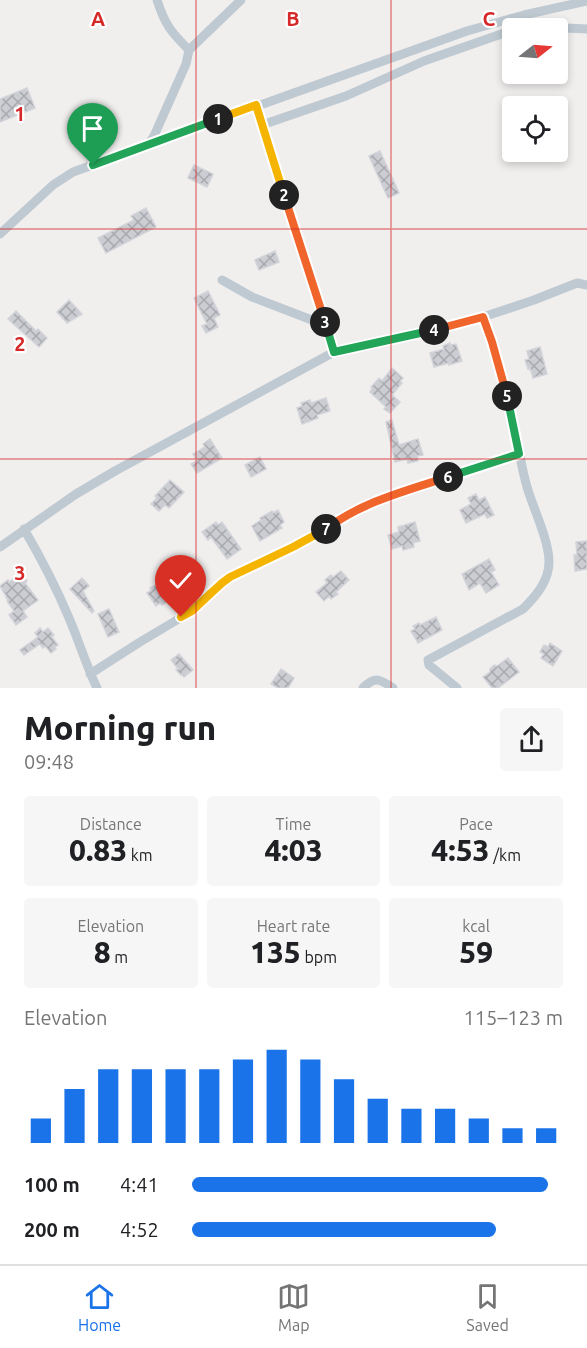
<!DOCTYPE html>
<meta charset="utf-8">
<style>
body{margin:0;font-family:Ubuntu,sans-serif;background:#f6f6f6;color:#202124;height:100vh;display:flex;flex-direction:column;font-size:22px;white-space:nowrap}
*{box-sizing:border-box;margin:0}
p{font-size:20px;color:#757577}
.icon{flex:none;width:33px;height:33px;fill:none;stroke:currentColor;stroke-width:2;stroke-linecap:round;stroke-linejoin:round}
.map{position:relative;height:688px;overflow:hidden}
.details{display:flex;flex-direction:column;background:#fff;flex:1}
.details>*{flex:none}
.needle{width:39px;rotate:73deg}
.tools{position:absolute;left:502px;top:18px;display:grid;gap:12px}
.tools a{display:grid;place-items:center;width:66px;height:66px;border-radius:6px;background:#fff;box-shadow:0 3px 9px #0003;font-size:30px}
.pin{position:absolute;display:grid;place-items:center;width:51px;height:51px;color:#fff;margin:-62px -26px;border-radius:50% 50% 50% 0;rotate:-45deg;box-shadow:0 0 6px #0007}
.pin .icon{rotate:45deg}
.km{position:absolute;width:30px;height:30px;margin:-15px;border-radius:50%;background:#222;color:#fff;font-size:16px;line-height:30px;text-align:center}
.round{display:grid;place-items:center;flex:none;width:63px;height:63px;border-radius:6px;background:#f6f6f6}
.overview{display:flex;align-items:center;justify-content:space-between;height:102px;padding:0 24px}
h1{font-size:33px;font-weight:800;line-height:45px}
.figures{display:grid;grid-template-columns:repeat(3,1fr);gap:9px;height:102px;padding:6px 24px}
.figures div{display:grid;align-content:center;border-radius:6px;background:#f6f6f6;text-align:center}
.figures b{font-size:30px;font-weight:800}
.figures small{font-size:16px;font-weight:400}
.figures p{font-size:16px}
.chart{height:168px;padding:12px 24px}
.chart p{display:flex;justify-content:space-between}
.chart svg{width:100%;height:108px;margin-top:6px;stroke:#1a73e8;stroke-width:6}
ul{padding:0 24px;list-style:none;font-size:20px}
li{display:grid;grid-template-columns:96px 72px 1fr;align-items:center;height:45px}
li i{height:15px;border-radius:8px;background:#1a73e8}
.tabs{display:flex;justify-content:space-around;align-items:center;height:84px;border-top:2px solid #e0e0e0;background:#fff;font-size:16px;color:#757577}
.tabs a{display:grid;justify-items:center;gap:3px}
.tabs .on{color:#1a73e8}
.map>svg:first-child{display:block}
</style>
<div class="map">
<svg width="587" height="688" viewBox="0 0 587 688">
<defs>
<pattern id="building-cross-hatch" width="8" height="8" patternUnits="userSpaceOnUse" patternTransform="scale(1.5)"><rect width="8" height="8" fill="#cbcdd3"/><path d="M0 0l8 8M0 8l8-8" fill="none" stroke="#a7a9ae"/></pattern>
</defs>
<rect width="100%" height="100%" fill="#f1eeee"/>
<path fill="url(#building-cross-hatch)" stroke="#d2d4da" stroke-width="1.5" d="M 27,88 L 35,108 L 0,122 L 0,99 Z
M 380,151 L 399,193 L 388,198 L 369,156 Z
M 194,165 L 213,174 L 207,187 L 188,178 Z
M 146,208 L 156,227 L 106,253 L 98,238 L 134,220 L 131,216 Z
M 275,251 L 279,262 L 259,270 L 255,260 Z
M 208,291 L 220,315 L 214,318 L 218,327 L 206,333 L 202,326 L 207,324 L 194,298 Z
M 69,300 L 82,314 L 67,323 L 57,312 Z
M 16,311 L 36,331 L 38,329 L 47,338 L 39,347 L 8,319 Z
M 450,343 L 450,345 L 456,344 L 462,361 L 449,365 L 449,363 L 434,367 L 430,353 L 444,349 L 443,346 Z
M 540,347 L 547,374 L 533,378 L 530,368 L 528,369 L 525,360 L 529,359 L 527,351 Z
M 392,368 L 403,378 L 400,381 L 402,383 L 392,395 L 400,402 L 390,413 L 384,409 L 386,407 L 370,392 L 372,389 L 371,387 L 379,378 L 382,381 Z
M 326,398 L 330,411 L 317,415 L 318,418 L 302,424 L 297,408 L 302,406 L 301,403 L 310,400 L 311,403 Z
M 392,420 L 399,445 L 418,439 L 423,455 L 417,456 L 418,461 L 408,463 L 407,459 L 395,462 L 386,422 Z
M 210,439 L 222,458 L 197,473 L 191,464 L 197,461 L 193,454 L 205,447 L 203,444 Z
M 260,457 L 266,469 L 251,477 L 245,465 Z
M 170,480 L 184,492 L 169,508 L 165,505 L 159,511 L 151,504 L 157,498 L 155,496 Z
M 476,494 L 479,500 L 485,497 L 494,515 L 487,518 L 485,514 L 466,523 L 460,510 L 471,504 L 468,498 Z
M 278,510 L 284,522 L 280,525 L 282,528 L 260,541 L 252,526 L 261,520 L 260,518 L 272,511 L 273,513 Z
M 216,522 L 218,525 L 222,522 L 241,549 L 227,559 L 211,537 L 208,540 L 202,532 Z
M 415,522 L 420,541 L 413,543 L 414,547 L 403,550 L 402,546 L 392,549 L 388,535 L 399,532 L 398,527 Z
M 587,541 L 587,569 L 575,571 L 574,555 L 577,555 L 576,542 Z
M 489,559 L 495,570 L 491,572 L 499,585 L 486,593 L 480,583 L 469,590 L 462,574 Z
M 341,571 L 349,580 L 336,592 L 338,594 L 331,599 L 329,596 L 324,601 L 316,592 L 327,583 L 325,580 L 331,575 L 333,577 Z
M 21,573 L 27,581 L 25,583 L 38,600 L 23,611 L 27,617 L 16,625 L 9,615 L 14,611 L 7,601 L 8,600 L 6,597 L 6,596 L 0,586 L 8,580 L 9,582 Z
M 82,578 L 89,586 L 83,591 L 94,611 L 92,613 L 70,589 Z
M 169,578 L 178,592 L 167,599 L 168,601 L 162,605 L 160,603 L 156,606 L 147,593 L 151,590 L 150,588 L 157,584 L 158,586 Z
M 109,609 L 119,632 L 108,637 L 98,614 Z
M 436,617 L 442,630 L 418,643 L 411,631 L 415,629 L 413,626 L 419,623 L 420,625 Z
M 40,628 L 43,632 L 48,628 L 54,635 L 52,637 L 58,645 L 55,647 L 56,649 L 51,653 L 45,646 L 43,648 L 40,644 L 24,655 L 20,650 L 38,637 L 35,633 Z
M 550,643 L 562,651 L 553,666 L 541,658 L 544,654 L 540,652 L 544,645 L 548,647 Z
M 179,654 L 193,670 L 184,677 L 182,674 L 181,675 L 176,670 L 178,669 L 171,660 Z
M 508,658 L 519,672 L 498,688 L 492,688 L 483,677 L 490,672 L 490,669 L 494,665 L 497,666 Z
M 281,669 L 294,678 L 288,688 L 278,688 L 271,684 Z"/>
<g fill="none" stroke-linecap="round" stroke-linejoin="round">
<path stroke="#bec9d1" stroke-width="9" d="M 157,0 C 165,25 171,32 189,50
M 523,28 L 543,27 L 587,29
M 257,105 L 334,352
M 262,125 L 346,96 L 424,61 L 513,30
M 149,144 L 154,136 L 186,64 L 189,50 L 241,0
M 0,234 L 53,185 L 73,172 L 467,31 L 524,15 L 587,1
M 222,280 L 252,297 L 317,322 L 328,331
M 483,317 L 534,300 L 577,283 L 587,285
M 24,529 C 41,558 56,587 69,618 C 79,641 86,665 97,688
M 0,547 L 76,494 L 115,471 L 334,352 L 415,335 L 483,317 C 498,356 508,397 516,437 C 520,454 522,470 527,487 C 533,508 549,540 549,562 C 549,581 536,596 523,609 L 428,660 L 429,665 L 457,688
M 90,674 L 140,642 L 192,611 L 221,583 L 229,577 L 293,547 L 324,530 L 341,518 L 363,506 L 385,497 L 519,454
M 363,688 C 375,676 380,679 393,688"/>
</g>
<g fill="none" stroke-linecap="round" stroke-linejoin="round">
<g stroke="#fff" stroke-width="12">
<path id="split-1" d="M 93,165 L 218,119"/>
</g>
<g stroke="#fff" stroke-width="12">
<path id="split-2" d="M 218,119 L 256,105 L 284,195"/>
</g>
<g stroke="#fff" stroke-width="12">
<path id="split-3" d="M 284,195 L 325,322"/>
</g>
<g stroke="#fff" stroke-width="12">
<path id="split-4" d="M 325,322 L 334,352 L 434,330"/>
</g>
<g stroke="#fff" stroke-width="12">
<path id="split-5" d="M 434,330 L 483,317 L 492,342 L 507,396"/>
</g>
<g stroke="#fff" stroke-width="12">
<path id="split-6" d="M 448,477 L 519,454 L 507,396"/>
</g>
<g stroke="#fff" stroke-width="12">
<path id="split-7" d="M 326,529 C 362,502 405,491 448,477"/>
</g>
<g stroke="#fff" stroke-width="12">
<path id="split-8" d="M 210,594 L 222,583 L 230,577 L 293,547 L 326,529"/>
</g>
<g stroke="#fff" stroke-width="12">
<path id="split-9" d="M 181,617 L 192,611 L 210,594"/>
</g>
<use href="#split-1" stroke="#22a559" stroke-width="8"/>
<use href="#split-2" stroke="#f5b400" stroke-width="8"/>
<use href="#split-3" stroke="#f0652b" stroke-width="8"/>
<use href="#split-4" stroke="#22a559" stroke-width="8"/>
<use href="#split-5" stroke="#f0652b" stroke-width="8"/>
<use href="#split-6" stroke="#22a559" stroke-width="8"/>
<use href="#split-7" stroke="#f0652b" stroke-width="8"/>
<use href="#split-8" stroke="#f5b400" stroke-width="8"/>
<use href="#split-9" stroke="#f5b400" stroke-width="8"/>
</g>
<path fill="none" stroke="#d62828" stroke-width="1.5" stroke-opacity="0.55" d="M 196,0 L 196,688M 391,0 L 391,688M 0,229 L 587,229M 0,459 L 587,459"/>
<g font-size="20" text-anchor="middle" font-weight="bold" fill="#d62828" stroke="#fff" stroke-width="4.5" stroke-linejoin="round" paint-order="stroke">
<text x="98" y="26">A</text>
<text x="293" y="26">B</text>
<text x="489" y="26">C</text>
<text x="20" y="121">1</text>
<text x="20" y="351">2</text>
<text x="20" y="580">3</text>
</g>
</svg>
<div class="tools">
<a><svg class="needle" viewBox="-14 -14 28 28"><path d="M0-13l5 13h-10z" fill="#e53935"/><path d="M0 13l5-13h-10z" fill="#757577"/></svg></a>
<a><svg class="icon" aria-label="locate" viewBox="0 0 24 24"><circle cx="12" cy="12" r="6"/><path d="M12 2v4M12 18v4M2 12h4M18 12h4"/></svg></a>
</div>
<div class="pin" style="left:93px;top:165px;background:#1e9e55"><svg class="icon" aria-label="arrive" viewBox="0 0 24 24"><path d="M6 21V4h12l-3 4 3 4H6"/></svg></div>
<div class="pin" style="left:181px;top:617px;background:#d93025"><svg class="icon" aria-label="check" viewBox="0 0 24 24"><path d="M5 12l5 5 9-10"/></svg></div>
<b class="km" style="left:218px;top:119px">1</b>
<b class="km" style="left:284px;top:195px">2</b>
<b class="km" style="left:325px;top:322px">3</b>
<b class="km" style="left:434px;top:330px">4</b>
<b class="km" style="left:507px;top:396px">5</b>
<b class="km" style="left:448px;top:477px">6</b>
<b class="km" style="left:326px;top:529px">7</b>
</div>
<section class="details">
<div class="overview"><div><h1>Morning run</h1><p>09:48</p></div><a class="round"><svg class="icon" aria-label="share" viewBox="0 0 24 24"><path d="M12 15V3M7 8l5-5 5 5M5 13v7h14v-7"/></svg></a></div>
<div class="figures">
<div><p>Distance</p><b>0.83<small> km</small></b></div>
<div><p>Time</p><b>4:03</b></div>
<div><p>Pace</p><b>4:53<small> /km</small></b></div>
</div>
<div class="figures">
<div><p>Elevation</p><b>8<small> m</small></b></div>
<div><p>Heart rate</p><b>135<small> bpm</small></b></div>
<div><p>kcal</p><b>59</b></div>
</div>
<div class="chart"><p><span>Elevation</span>115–123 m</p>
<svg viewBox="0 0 160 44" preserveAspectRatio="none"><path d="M5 44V34M15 44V22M25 44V14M35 44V14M45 44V14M55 44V14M65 44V10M75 44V6M85 44V10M95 44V18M105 44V26M115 44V30M125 44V30M135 44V34M145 44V38M155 44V38"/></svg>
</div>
<ul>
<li><b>100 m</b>4:41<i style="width:96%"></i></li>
<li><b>200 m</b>4:52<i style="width:82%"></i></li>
</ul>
</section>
<nav class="tabs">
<a class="on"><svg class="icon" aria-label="home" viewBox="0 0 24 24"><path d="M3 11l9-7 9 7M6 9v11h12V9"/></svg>Home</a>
<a><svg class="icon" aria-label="map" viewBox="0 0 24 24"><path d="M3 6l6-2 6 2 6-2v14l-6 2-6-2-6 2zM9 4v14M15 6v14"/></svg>Map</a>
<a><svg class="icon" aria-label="saved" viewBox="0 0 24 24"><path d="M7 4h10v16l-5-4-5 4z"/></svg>Saved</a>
</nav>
